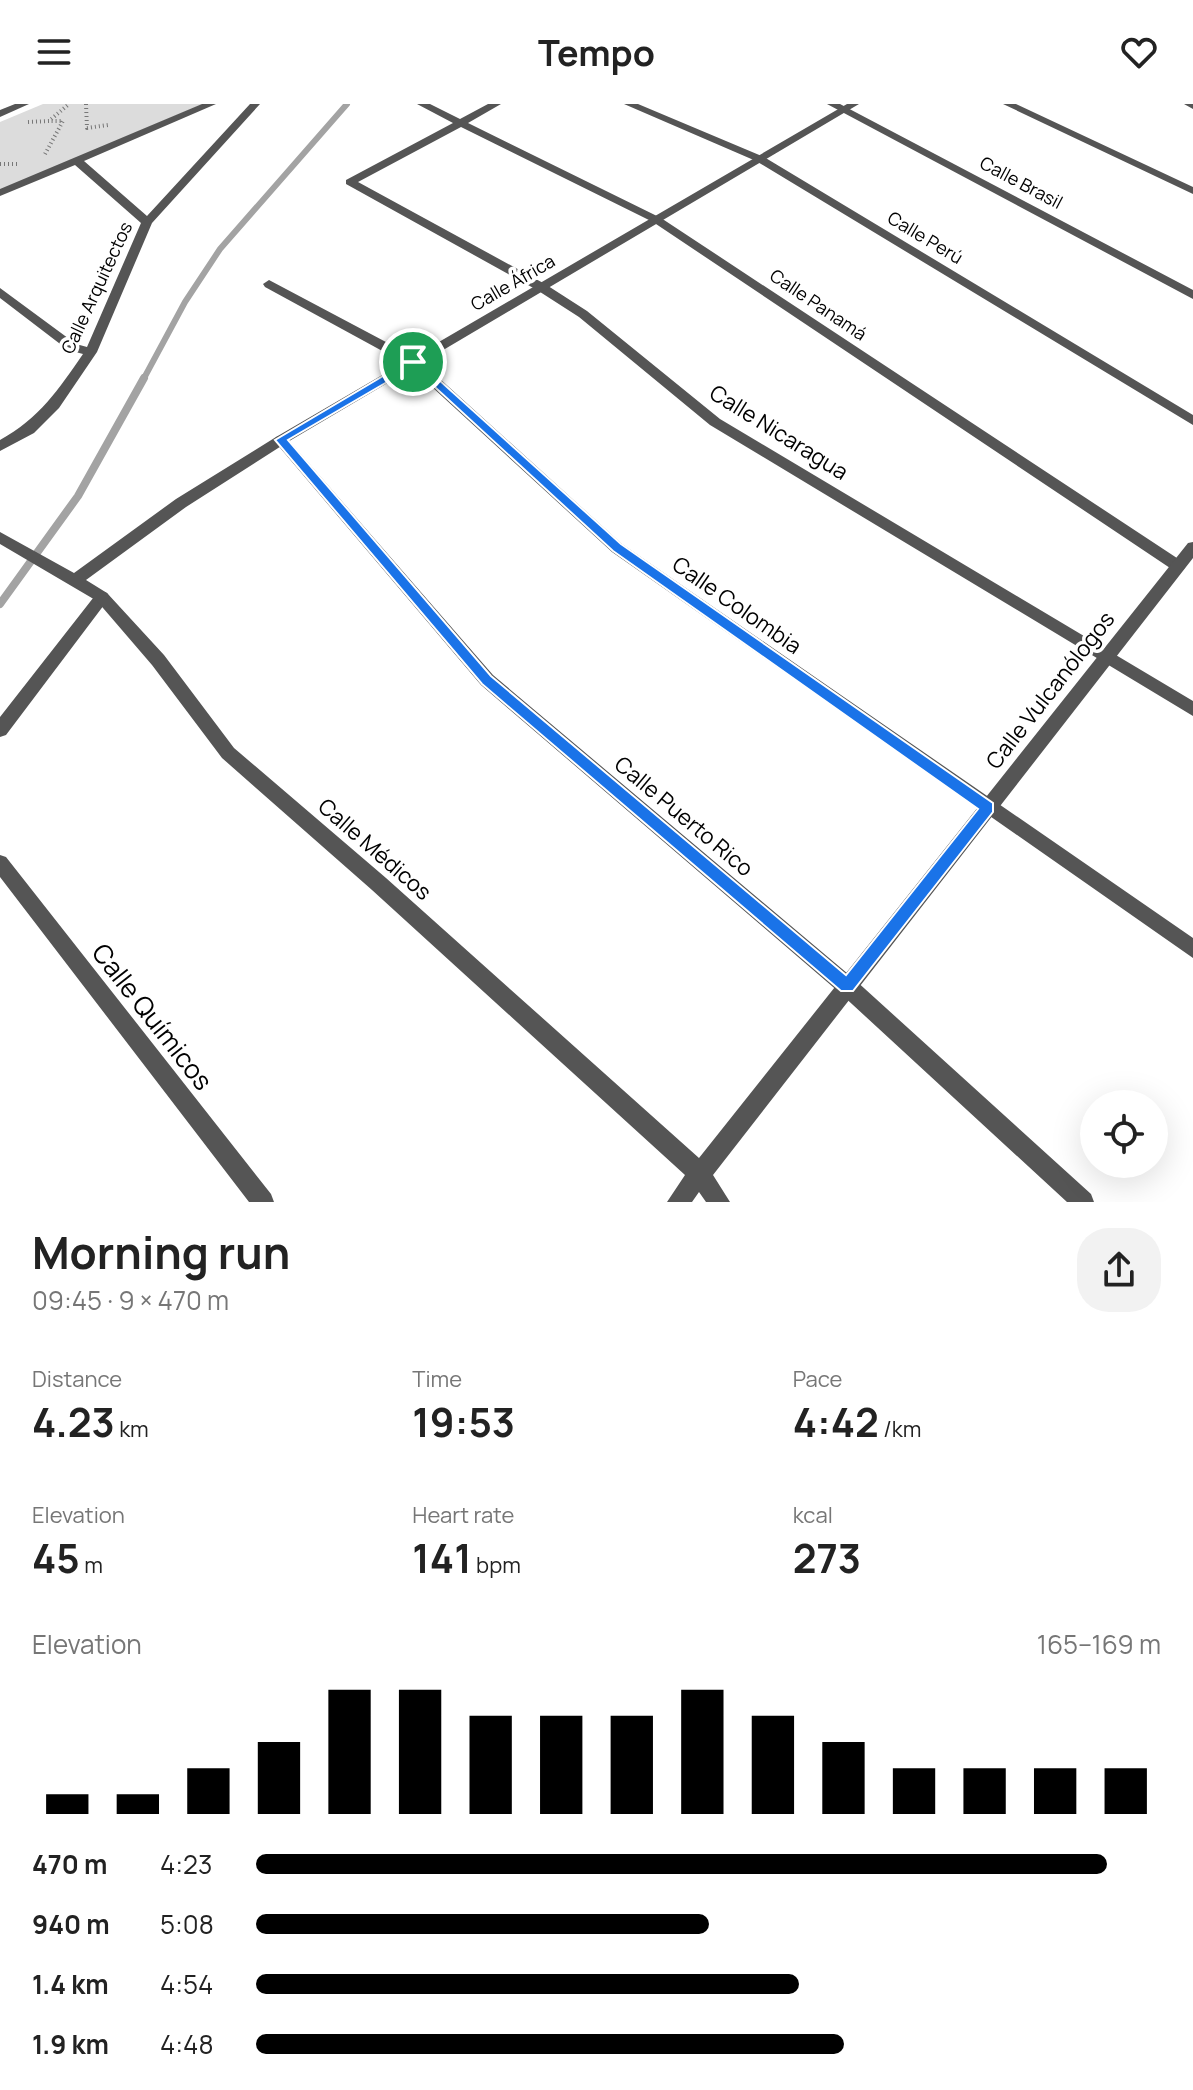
<!DOCTYPE html>
<meta charset="utf-8">
<style>
body{margin:0;font-family:Manrope,sans-serif;background:#f2f2f2;color:#222;height:100vh;display:flex;flex-direction:column;font-size:30px;white-space:nowrap}
*{box-sizing:border-box;margin:0}
p{font-size:26px;color:#767676}
.icon{flex:none;width:44px;height:44px;fill:none;stroke:currentColor;stroke-width:2;stroke-linecap:round;stroke-linejoin:round}
.map{position:relative;height:1098px;overflow:hidden}
.details{display:flex;flex-direction:column;background:#fff;flex:1}
.details>*{flex:none}
.controls{position:absolute;left:1080px;top:986px;display:grid;gap:16px}
.controls a{display:grid;place-items:center;width:88px;height:88px;border-radius:50%;background:#fff;box-shadow:0 8px 32px #0002;font-size:40px}
.pin{position:absolute;display:grid;place-items:center;width:68px;height:68px;color:#fff;margin:-34px;border:4px solid #fff;border-radius:50%;box-shadow:0 2px 8px #0007}
.round{display:grid;place-items:center;flex:none;width:84px;height:84px;border-radius:32px;background:#f2f2f2}
.headline{display:flex;align-items:center;justify-content:space-between;height:136px;padding:0 32px}
h1{font-size:44px;font-weight:700;line-height:60px}
.stats{display:grid;grid-template-columns:repeat(3,1fr);gap:12px;height:136px;padding:8px 32px}
.stats div{display:grid;align-content:center}
.stats b{font-size:40px;font-weight:700}
.stats small{font-size:22px;font-weight:400}
.stats p{font-size:22px}
.chart{height:224px;padding:16px 32px}
.chart p{display:flex;justify-content:space-between}
.chart svg{width:100%;height:144px;margin-top:8px;stroke:#000;stroke-width:6}
ul{padding:0 32px;list-style:none;font-size:26px}
li{display:grid;grid-template-columns:128px 96px 1fr;align-items:center;height:60px}
li i{height:20px;border-radius:10px;background:#000}
header{display:flex;justify-content:space-between;align-items:center;height:104px;padding:0 32px;background:#fff;font-size:36px;font-weight:700}
.map>svg:first-child{display:block}
</style>
<header><svg class="icon" aria-label="menu" viewBox="0 0 24 24"><path d="M4 6h16M4 12h16M4 18h16"/></svg>Tempo<svg class="icon" aria-label="heart" viewBox="0 0 24 24"><path d="M12 20l-8-8c-3-5 5-10 8-4 3-6 11-1 8 4z"/></svg></header>
<div class="map">
<svg width="1193" height="1098" viewBox="0 0 1193 1098">
<rect width="100%" height="100%" fill="#fff"/>
<path fill="#dcdcdc" d="M 43,0 L 203,0 L 0,86 L 0,18 Z"/>
<g fill="none" stroke-linecap="round" stroke-linejoin="round">
<path stroke="#a3a3a3" stroke-width="6" d="M 143,276 L 185,198 L 220,145 L 347,0"/>
<path stroke="#a3a3a3" stroke-width="8" d="M 0,500 L 78,392 L 144,274"/>
<path stroke="#777" stroke-width="4" stroke-dasharray="1 3" stroke-linecap="butt" d="M 86,0 L 87,24 L 108,21
M 28,18 L 49,17 L 69,0
M 45,50 L 63,17 L 49,17
M 0,60 L 17,60"/>
<path fill="#555" fill-rule="evenodd" d="M 15,0 L 29,0 L 0,13 L 0,6 Z
M 202,0 L 216,0 L 84,57 L 147,112 L 250,0 L 260,0 L 152,119 L 97,248 L 59,304 L 34,329 L 0,347 L 0,336 C 40,314 58,286 83,250 L 68,246 L 0,194 L 0,184 L 76,240 L 87,243 L 141,119 L 75,61 L 0,92 L 0,85 Z
M 417,0 L 430,0 L 460,15 L 488,0 L 501,0 L 468,19 L 661,114 L 1183,458 L 1186,462 L 1183,466 L 1173,466 L 653,118 L 461,23 L 358,78 L 545,180 L 587,207 L 720,315 L 1193,597 L 1193,612 L 710,321 L 579,213 L 537,186 L 346,80 L 346,76 L 453,19 Z
M 624,0 L 638,0 L 764,53 L 1193,311 L 1193,321 L 756,57 Z
M 827,0 L 840,0 L 1193,186 L 1193,195 Z
M 1003,0 L 1016,0 L 1193,83 L 1193,90 Z
M 1184,0 L 1193,0 L 1193,5 Z
M 269,176 L 418,255 L 622,440 L 1193,834 L 1193,854 L 612,448 L 408,261 L 265,183 L 263,180 Z
M 281,331 L 286,333 L 493,571 L 854,875 L 1091,1090 L 1094,1098 L 1067,1098 L 840,889 L 481,581 L 276,339 L 274,336 L 276,333 Z
M 102,487 L 107,489 L 110,493 L 107,497 L 6,631 L 0,633 L 0,613 L 97,489 Z
M 0,751 L 6,753 L 271,1090 L 274,1098 L 249,1098 L 0,773 Z"/>
<path fill="#555" fill-rule="evenodd" d="M 847,0 L 859,0 L 286,339 L 186,403 L 86,476 L 107,489 L 164,551 L 234,644 L 386,774 L 699,1054 L 1188,439 L 1193,438 L 1193,454 L 713,1071 L 730,1098 L 706,1098 L 699,1088 L 692,1098 L 667,1098 L 685,1071 L 372,786 L 222,654 L 152,561 L 97,497 L 0,440 L 0,428 L 74,469 L 176,395 L 276,333 Z"/>
</g>
<path fill="#1a73e8" stroke="#fff" stroke-width="2" fill-rule="evenodd" d="M 410,256 L 417,256 L 621,440 L 993,699 L 993,708 L 853,887 L 841,887 L 482,580 L 275,336 ZM 413,263 L 613,447 L 978,705 L 846,871 L 491,572 L 288,336 Z"/>
<g text-anchor="middle" stroke-width="7" stroke-linejoin="round" paint-order="stroke">
<g font-size="18" fill="#000" stroke="#fff">
<text transform="translate(1021 79) rotate(28)" y="6">Calle Brasil</text>
<text transform="translate(925 134) rotate(31)" y="6">Calle Perú</text>
<text transform="translate(513 179) rotate(-30)" y="6">Calle África</text>
<text transform="translate(97 184) rotate(-65)" y="6">Calle Arquitectos</text>
<text transform="translate(818 201) rotate(34)" y="6">Calle Panamá</text>
</g>
<g font-size="22" fill="#000" stroke="#fff">
<text transform="translate(779 328) rotate(32)" y="8">Calle Nicaragua</text>
<text transform="translate(737 501) rotate(35)" y="8">Calle Colombia</text>
<text transform="translate(1050 586) rotate(-52)" y="8">Calle Vulcanólogos</text>
<text transform="translate(684 712) rotate(40)" y="8">Calle Puerto Rico</text>
<text transform="translate(375 745) rotate(41)" y="8">Calle Médicos</text>
</g>
<g font-size="26" fill="#000" stroke="#fff">
<text transform="translate(152 913) rotate(52)" y="9">Calle Químicos</text>
</g>
</g>
</svg>
<div class="controls">
<a><svg class="icon" aria-label="locate" viewBox="0 0 24 24"><circle cx="12" cy="12" r="6"/><path d="M12 2v4M12 18v4M2 12h4M18 12h4"/></svg></a>
</div>
<div class="pin" style="left:413px;top:258px;background:#1e9e55"><svg class="icon" aria-label="arrive" viewBox="0 0 24 24"><path d="M6 21V4h12l-3 4 3 4H6"/></svg></div>
</div>
<section class="details">
<div class="headline"><div><h1>Morning run</h1><p>09:45 · 9 × 470 m</p></div><a class="round"><svg class="icon" aria-label="share" viewBox="0 0 24 24"><path d="M12 15V3M7 8l5-5 5 5M5 13v7h14v-7"/></svg></a></div>
<div class="stats">
<div><p>Distance</p><b>4.23<small> km</small></b></div>
<div><p>Time</p><b>19:53</b></div>
<div><p>Pace</p><b>4:42<small> /km</small></b></div>
</div>
<div class="stats">
<div><p>Elevation</p><b>45<small> m</small></b></div>
<div><p>Heart rate</p><b>141<small> bpm</small></b></div>
<div><p>kcal</p><b>273</b></div>
</div>
<div class="chart"><p><span>Elevation</span>165–169 m</p>
<svg viewBox="0 0 160 44" preserveAspectRatio="none"><path d="M5 44V38M15 44V38M25 44V30M35 44V22M45 44V6M55 44V6M65 44V14M75 44V14M85 44V14M95 44V6M105 44V14M115 44V22M125 44V30M135 44V30M145 44V30M155 44V30"/></svg>
</div>
<ul>
<li><b>470 m</b>4:23<i style="width:94%"></i></li>
<li><b>940 m</b>5:08<i style="width:50%"></i></li>
<li><b>1.4 km</b>4:54<i style="width:60%"></i></li>
<li><b>1.9 km</b>4:48<i style="width:65%"></i></li>
</ul>
</section>
